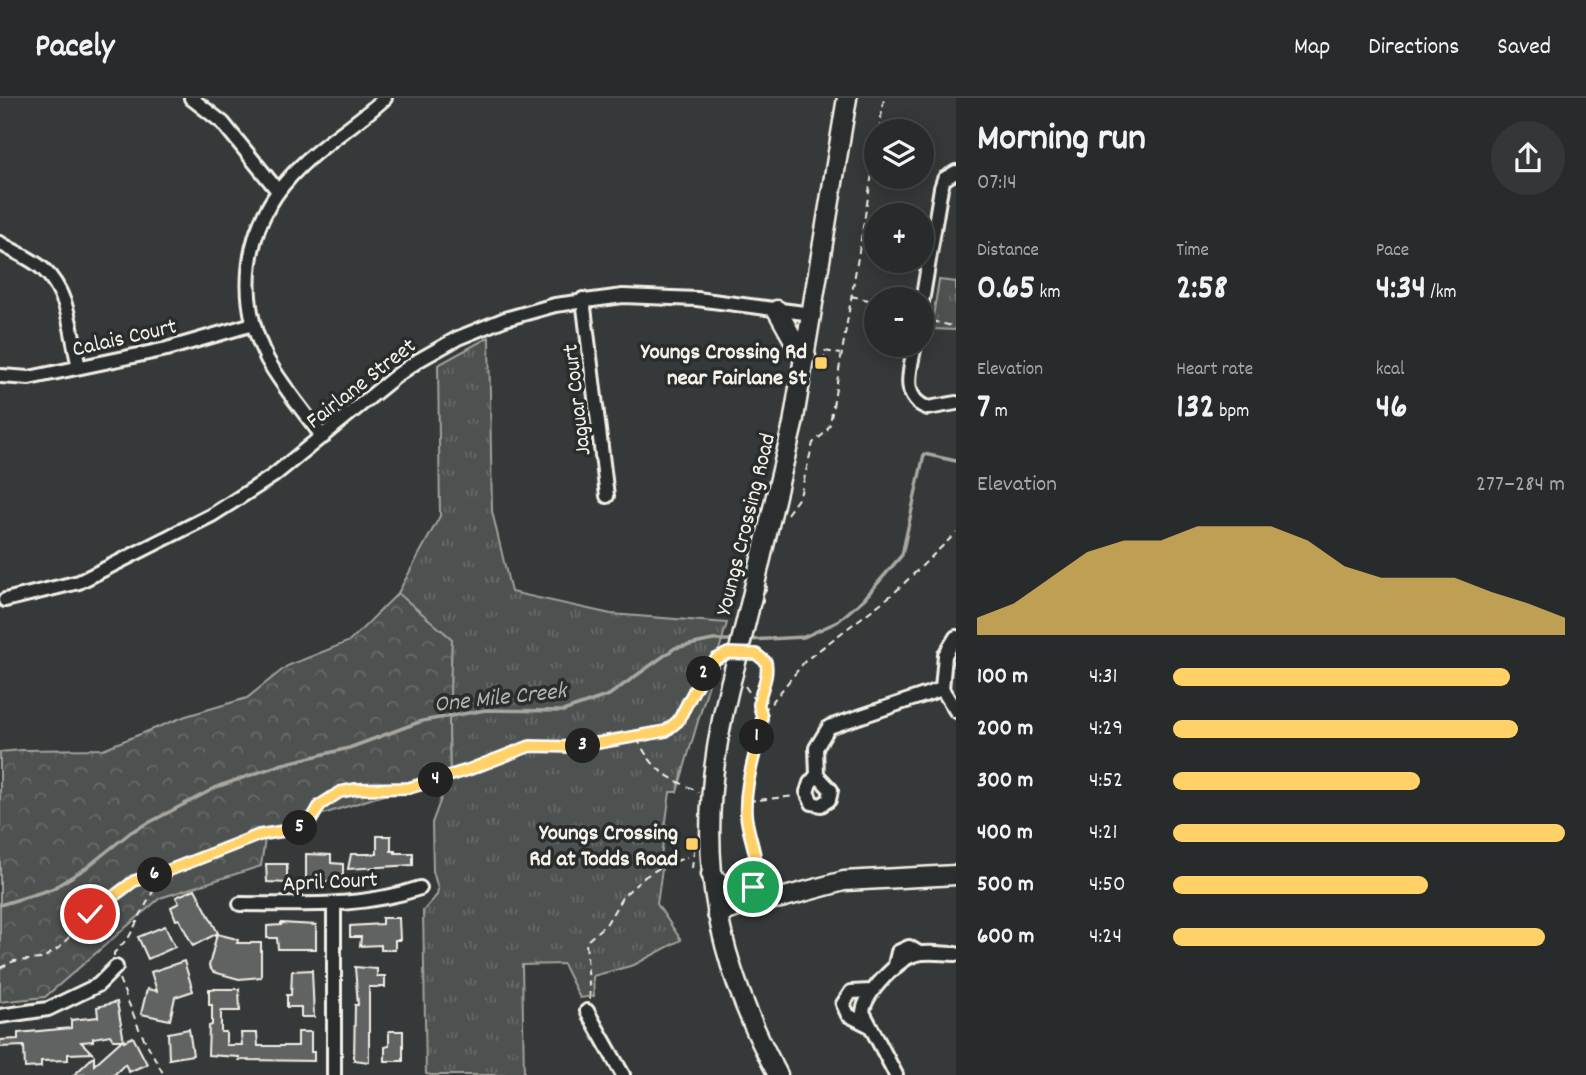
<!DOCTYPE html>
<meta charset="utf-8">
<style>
body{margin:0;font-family:Dekko,sans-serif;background:#343737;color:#f1f3f6;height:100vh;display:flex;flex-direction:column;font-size:26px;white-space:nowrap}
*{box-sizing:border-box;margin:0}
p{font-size:23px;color:#a5a7a9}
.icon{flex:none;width:38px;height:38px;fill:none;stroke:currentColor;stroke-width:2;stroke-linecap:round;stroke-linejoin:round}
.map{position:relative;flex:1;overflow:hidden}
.side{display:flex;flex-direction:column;background:#282b2b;width:630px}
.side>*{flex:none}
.tools{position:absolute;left:864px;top:21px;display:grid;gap:14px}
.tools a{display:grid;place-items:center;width:70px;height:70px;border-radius:50%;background:#282b2b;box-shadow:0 4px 18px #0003,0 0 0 2px #444747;font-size:35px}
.pin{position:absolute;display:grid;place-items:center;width:60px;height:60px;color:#fff;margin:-30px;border:4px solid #fff;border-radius:50%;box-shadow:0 2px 7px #0007}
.km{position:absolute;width:35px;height:35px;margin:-18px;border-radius:50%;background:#222;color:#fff;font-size:19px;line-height:35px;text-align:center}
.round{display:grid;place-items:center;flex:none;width:74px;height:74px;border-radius:37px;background:#343737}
.head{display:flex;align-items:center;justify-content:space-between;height:119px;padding:0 21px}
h1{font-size:38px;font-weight:700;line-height:52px}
.metrics{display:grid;grid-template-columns:repeat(3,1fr);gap:10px;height:119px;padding:7px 21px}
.metrics div{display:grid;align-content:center}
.metrics b{font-size:35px;font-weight:700}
.metrics small{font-size:19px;font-weight:400}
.metrics p{font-size:19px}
.chart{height:196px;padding:14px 21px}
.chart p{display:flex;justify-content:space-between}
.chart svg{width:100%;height:126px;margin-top:7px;fill:#ffd166;opacity:.7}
ul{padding:0 21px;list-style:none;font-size:23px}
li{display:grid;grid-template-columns:112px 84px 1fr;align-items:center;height:52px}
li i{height:18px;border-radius:9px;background:#ffd166}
header{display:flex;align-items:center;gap:42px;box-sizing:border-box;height:98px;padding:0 35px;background:#282b2b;border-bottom:2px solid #444747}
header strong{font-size:33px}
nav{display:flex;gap:38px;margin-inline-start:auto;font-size:24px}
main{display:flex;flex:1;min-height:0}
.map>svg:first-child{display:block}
</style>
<header>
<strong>Pacely</strong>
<nav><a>Map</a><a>Directions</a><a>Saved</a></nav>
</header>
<main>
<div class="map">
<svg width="956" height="977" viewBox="0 0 956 977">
<defs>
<pattern id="forest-crowns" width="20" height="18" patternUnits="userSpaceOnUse" patternTransform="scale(1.75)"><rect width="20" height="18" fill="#4e514f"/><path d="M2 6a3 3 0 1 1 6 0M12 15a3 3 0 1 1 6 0" fill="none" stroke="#686a68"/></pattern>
<pattern id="park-tufts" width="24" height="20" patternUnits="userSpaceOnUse" patternTransform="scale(1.75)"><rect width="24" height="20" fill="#4e514f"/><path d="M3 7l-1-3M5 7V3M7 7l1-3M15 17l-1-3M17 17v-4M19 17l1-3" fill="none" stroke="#686a68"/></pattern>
</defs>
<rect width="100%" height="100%" fill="#363939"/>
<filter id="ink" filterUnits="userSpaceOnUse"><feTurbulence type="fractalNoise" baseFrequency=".0143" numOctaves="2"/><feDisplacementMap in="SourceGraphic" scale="14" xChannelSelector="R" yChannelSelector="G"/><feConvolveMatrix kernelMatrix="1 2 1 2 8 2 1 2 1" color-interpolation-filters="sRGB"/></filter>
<g filter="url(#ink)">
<path fill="url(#forest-crowns)" stroke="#a1a19c" stroke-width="2" d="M 398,495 L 452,540 L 449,625 L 450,676 L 266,734 L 261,768 L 160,800 L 45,899 L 0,904 L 0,654 L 22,652 L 103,651 L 186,618 L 247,600 L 287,568 L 350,543 Z"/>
<path fill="url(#park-tufts)" stroke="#a1a19c" stroke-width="2" d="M 939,182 L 956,184 L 956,232 L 931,231 Z
M 489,239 L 492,413 L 511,494 L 611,516 L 727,525 L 677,694 L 670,694 L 660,766 L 662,771 L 657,806 L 681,842 L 634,867 L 593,878 L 594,898 L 580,900 L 563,866 L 522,867 L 524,977 L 431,977 L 426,976 L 423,813 L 437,797 L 438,791 L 433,773 L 432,725 L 450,676 L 449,625 L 452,541 L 398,495 L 440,418 L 438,267 Z"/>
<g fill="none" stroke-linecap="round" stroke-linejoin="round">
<path stroke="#a8a7a1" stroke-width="3.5" d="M 748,542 L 804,539 L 837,524 L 864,501 L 902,457 L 924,356 L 956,363
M 0,807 L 52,791 L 86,770 L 131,734 L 219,688 L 283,666 L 349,650 L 422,623 L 486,612 L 563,613 L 609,597 L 675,550 L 713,542 L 737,542"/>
</g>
<path fill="#616362" stroke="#f4f1e8" stroke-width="2" d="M 377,738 L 391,738 L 391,753 L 395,753 L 395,755 L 413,755 L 413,767 L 348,771 L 351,756 L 377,756 Z
M 306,756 L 331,757 L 331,765 L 343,766 L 343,778 L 331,778 L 331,783 L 306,784 Z
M 266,766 L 287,766 L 287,785 L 267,784 Z
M 195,791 L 218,835 L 193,848 L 179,821 L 176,822 L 171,809 L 179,805 L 176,799 Z
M 382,820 L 399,820 L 400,842 L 395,842 L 395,852 L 381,852 L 381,847 L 360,848 L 361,839 L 350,839 L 350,828 L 382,826 Z
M 281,825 L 316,827 L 316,851 L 278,851 L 277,840 L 267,840 L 267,828 L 281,827 Z
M 165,828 L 175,849 L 148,861 L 138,839 Z
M 217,836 L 233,840 L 238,842 L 237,845 L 261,845 L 261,879 L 239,881 L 213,874 L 209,868 Z
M 184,863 L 193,893 L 175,899 L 170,922 L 141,916 L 147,891 L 157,893 L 151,874 Z
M 355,869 L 377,871 L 377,878 L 385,878 L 385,889 L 369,889 L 369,964 L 354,962 L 355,907 L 358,907 Z
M 312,872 L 314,919 L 301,919 L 301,909 L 287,909 L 287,897 L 291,897 L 292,873 Z
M 209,891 L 239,891 L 240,913 L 221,913 L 221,934 L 226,934 L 226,947 L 242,947 L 241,935 L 257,935 L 258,948 L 298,948 L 298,934 L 311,934 L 311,954 L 314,954 L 314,963 L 239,962 L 239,959 L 208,957 L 209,928 L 212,927 L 212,907 L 209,907 Z
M 117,904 L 124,943 L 133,939 L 147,966 L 129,974 L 125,966 L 114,977 L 74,977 L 94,958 L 94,967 L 122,942 L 113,942 L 110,937 L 93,940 L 93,943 L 81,944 L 92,955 L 68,956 L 68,962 L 41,963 L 41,969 L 25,970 L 24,948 L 0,949 L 0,942 L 18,941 L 18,935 L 71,930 L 71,922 L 98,919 L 97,909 Z
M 189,931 L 193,957 L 169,961 L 168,935 Z
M 389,933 L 403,933 L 403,963 L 385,963 L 385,949 L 389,948 Z"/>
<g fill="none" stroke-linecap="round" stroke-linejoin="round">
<g stroke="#f4f1e8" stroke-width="18">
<path id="street" d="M 191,0 L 223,25 L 278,93
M 0,145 C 14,154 31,160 43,171 C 70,195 71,237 79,269
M 583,201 L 607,398
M 922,204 L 941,90 L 944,81 L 956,74
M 915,247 C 911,269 899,300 928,310 L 956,305
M 1,278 L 29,280 L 167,251 L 253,226
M 323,339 C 304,314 282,288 267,261 C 236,200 244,129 291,78 C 318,48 355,28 385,0
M 5,502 L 79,484 L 212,417 L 273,378 L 396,278 L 419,262 L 458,240 L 505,221 L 555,207 L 623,198 L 697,201 L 812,216
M 956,539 L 945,557 L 942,591 L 956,613
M 817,677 L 831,692 L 829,702 L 821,707 L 812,705 L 807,694 L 810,685 L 817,677 L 816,650 L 829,629 L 942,591
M 240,806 C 300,806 362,810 420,790
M 894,871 L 898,854 L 909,849 L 919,855
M 587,913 L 623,977
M 0,918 L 48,911 L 98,887 L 116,869
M 868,927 L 848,917 L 843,906 L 851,894 L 871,893
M 334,977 L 334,806
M 896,977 L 863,914 C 865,895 899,860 917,856 C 929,853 944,856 956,856"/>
</g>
<g stroke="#f4f1e8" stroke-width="23">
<path id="secondary" d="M 777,212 L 796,246 L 806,258
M 749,511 L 793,326 L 847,0
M 736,564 C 693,717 701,836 778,977
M 711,776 L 735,801 L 745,806
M 717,816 L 755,803 L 781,800 L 844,783 L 956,777"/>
</g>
<path stroke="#f4f1e8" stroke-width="2" stroke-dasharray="7 5" stroke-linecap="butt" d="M 879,33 L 884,0
M 851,198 L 877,204
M 929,214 L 928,222 L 956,229
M 823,265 L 825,253 L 840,256
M 787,416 L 800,398 L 813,345 L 826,334 L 830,326 L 877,46
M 754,556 L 766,564 L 768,573 L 758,607
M 745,588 L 762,613 L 750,670 L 746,715 L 757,762 L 758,776 L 754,790
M 762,613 L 769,608 L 806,562 L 894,495 L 956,435
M 637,640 C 654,674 664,677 697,693 L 698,695
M 748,703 L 795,698
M 692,770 L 696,736
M 114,858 L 114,855 L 129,839 L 162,776
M 0,870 L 14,863 L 42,861 L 60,849 L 90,816 L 134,783 L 162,775 L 259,737 L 302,730 L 312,721 L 320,707 L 340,693 L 356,691 L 409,690 L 468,672 L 530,648 L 575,649 L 666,633 L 678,623 L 708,569 L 716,561 L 724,557
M 119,881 L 140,933 L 164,977
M 590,901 L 586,844 L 607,825 L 623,798 L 646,778 L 661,769 L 687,759"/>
<use href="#street" stroke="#2a2d2e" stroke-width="12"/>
<use href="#secondary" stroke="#2a2d2e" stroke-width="18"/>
<g stroke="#f4f1e8" stroke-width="23" stroke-linecap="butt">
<path id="secondary-bridge" d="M 736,564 L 749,511"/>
</g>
<path stroke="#f4f1e8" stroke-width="2" stroke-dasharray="7 5" stroke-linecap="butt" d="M 762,506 L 768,485"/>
<use href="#secondary-bridge" stroke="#2a2d2e" stroke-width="18"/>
</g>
</g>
<g fill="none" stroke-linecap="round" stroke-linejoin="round" filter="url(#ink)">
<g stroke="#fff" stroke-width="14">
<path id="route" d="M 90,816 L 134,783 L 162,775 L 259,737 L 302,730 L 312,721 L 320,707 L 340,694 L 356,691 L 409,690 L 468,672 L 530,648 L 575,649 L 666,633 L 678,623 L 699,583 L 716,561 L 728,555 L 756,556 L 766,564 C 769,580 761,590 759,605 C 758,610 762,614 762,620 C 758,652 744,683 746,716 C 748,742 763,763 753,789"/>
</g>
<use href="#route" stroke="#ffd166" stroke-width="9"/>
</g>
<g fill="#ffd166" stroke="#2a2d2e" stroke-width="2.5">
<rect x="814" y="258" width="14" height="14" rx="3.5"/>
<rect x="685" y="739" width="14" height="14" rx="3.5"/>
</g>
<g text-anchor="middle" stroke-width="7" stroke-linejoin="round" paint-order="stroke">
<g font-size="23" fill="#f4f1e8" stroke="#2a2d2e">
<text transform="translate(124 238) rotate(-13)" y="8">Calais Court</text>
<text transform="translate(360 284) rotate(-38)" y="8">Fairlane Street</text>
<text transform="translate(575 302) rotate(-97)" y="8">Jaguar Court</text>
<text transform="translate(744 426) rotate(-76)" y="8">Youngs Crossing Road</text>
<text transform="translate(330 782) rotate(-3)" y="8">April Court</text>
</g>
<g font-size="23" font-weight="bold" fill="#f4f1e8" stroke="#2a2d2e" text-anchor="end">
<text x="807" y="260">Youngs Crossing Rd<tspan x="807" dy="26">near Fairlane St</tspan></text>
<text x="678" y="741">Youngs Crossing<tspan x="678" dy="26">Rd at Todds Road</tspan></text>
</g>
<g font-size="24" font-style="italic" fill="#b4b3ad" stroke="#2a2d2e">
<text transform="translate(500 598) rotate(-6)" y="8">One Mile Creek</text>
</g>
</g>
</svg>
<div class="tools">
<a><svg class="icon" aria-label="layers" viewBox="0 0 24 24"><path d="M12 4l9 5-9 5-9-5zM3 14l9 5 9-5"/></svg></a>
<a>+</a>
<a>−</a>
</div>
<div class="pin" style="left:753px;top:789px;background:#1e9e55"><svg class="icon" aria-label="arrive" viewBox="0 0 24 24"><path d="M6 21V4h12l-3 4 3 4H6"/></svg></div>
<div class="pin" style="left:90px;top:816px;background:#d93025"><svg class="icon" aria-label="check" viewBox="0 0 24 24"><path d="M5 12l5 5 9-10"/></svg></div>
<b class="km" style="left:757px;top:639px">1</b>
<b class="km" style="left:704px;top:576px">2</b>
<b class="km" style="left:583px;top:648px">3</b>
<b class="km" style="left:436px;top:682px">4</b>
<b class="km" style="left:300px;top:730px">5</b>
<b class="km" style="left:155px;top:777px">6</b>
</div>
<section class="side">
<div class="head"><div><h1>Morning run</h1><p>07:14</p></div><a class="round"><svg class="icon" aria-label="share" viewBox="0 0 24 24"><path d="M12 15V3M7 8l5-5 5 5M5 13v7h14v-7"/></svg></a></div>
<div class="metrics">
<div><p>Distance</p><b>0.65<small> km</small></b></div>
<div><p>Time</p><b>2:58</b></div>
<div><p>Pace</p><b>4:34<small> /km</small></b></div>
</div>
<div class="metrics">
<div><p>Elevation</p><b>7<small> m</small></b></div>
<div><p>Heart rate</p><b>132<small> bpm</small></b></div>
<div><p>kcal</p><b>46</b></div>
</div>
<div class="chart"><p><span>Elevation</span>277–284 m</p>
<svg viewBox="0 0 160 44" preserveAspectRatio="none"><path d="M0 44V38L10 33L20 24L30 15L40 11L50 11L60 6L70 6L80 6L90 11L100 20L110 24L120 24L130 24L140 29L150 33L160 38V44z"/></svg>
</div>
<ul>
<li><b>100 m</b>4:31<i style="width:86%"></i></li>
<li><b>200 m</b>4:29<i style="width:88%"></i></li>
<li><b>300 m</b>4:52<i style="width:63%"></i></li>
<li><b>400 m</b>4:21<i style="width:100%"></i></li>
<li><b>500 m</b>4:50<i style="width:65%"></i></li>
<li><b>600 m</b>4:24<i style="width:95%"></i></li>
</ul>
</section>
</main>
